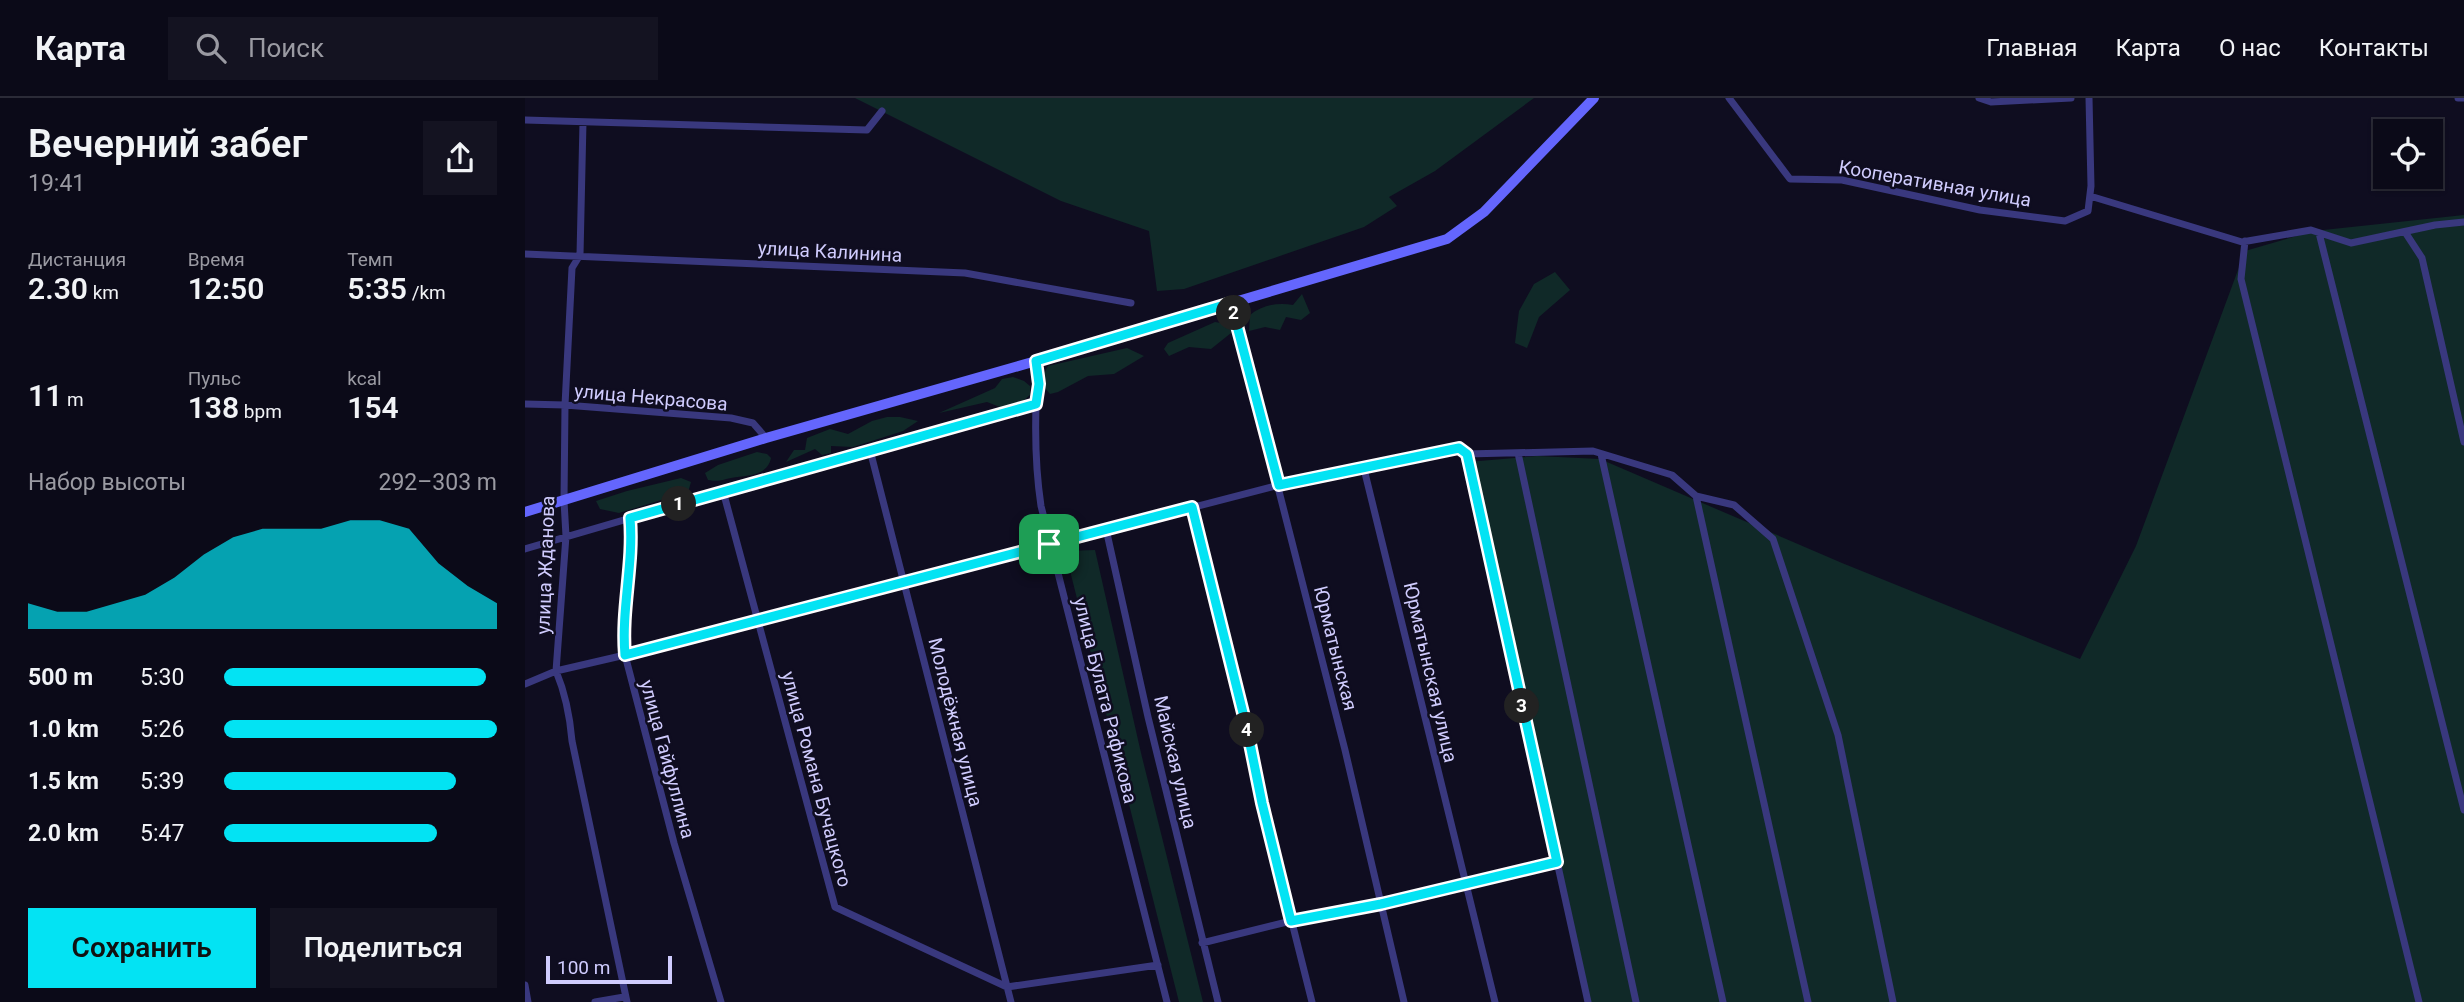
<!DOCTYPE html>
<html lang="ru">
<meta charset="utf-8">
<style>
body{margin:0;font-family:Roboto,sans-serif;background:#141321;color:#f1f3f6;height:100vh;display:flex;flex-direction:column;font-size:26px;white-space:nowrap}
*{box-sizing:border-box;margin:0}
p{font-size:23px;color:#9a9aa2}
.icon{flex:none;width:38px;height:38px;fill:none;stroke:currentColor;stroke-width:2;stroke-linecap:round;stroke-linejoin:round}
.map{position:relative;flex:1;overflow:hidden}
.drawer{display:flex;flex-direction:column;background:#0b0a18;width:525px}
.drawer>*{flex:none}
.tools{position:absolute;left:1848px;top:21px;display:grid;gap:14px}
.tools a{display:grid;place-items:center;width:70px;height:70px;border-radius:0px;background:#0b0a18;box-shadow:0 2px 5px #0004,0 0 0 2px #2b2b37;font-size:35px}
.scale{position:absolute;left:21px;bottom:18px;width:126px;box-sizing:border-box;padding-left:7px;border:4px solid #d0ccfe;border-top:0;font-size:19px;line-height:24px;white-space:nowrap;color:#d0ccfe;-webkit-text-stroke:5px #0f0d20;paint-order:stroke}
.pin{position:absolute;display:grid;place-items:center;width:60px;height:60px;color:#fff;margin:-30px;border-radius:14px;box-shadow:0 4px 10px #0006}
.km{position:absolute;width:35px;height:35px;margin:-18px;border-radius:50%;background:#222;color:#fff;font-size:19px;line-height:35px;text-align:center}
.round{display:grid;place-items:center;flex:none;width:74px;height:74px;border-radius:0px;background:#141321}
.headline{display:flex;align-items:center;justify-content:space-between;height:119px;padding:0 28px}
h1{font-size:38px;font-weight:600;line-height:52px}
.stats{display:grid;grid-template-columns:repeat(3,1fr);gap:10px;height:119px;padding:7px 28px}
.stats div{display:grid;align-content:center}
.stats b{font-size:30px;font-weight:600}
.stats small{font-size:19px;font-weight:400}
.stats p{font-size:19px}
.chart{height:196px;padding:14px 28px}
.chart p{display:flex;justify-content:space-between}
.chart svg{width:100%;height:126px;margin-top:7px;fill:#03e3f3;opacity:.7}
.button{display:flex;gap:14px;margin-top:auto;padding:14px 28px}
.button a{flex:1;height:80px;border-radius:0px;background:#03e3f3;color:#111;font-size:28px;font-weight:600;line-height:80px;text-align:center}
.button a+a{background:#141321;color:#f1f3f6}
ul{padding:0 28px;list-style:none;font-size:23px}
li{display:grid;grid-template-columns:112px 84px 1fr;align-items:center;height:52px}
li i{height:18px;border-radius:9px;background:#03e3f3}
header{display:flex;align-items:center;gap:42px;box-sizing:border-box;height:98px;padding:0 35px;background:#0b0a18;border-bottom:2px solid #2b2b37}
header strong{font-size:33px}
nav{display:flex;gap:38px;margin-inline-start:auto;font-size:24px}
.search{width:490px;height:63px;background:#141321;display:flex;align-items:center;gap:18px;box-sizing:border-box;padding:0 24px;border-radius:0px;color:#9a9aa2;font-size:26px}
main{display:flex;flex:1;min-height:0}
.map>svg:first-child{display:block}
</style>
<header>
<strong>Карта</strong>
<div class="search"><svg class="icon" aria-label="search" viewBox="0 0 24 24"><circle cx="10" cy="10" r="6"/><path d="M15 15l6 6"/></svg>Поиск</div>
<nav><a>Главная</a><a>Карта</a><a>О нас</a><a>Контакты</a></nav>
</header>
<main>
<section class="drawer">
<div class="headline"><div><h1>Вечерний забег</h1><p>19:41</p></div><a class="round"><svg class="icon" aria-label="share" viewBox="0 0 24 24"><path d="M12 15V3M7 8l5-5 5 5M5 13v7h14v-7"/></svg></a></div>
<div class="stats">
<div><p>Дистанция</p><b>2.30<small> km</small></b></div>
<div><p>Время</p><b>12:50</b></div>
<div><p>Темп</p><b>5:35<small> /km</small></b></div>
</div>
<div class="stats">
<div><b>11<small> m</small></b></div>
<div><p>Пульс</p><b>138<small> bpm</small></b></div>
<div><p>kcal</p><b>154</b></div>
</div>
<div class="chart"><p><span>Набор высоты</span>292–303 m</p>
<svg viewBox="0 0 160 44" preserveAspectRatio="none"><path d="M0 44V35L10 38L20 38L30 35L40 32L50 26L60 18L70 12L80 9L90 9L100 9L110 6L120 6L130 9L140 21L150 29L160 35V44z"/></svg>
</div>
<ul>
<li><b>500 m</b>5:30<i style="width:96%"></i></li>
<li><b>1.0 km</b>5:26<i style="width:100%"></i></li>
<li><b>1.5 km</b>5:39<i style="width:85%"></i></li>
<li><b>2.0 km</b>5:47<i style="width:78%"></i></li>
</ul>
<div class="button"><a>Сохранить</a><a>Поделиться</a></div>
</section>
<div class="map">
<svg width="1939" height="904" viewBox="0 0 1939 904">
<rect width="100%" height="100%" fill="#0f0d20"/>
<path fill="#102928" d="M 330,0 L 1009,0 L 910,73 L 864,99 L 872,108 L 839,129 L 659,191 L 632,193 L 624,133 L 536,103 Z
M 1939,117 L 1939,904 L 1064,904 L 943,364 L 1012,358 L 1075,361 L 1317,465 L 1555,561 L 1611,448 L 1720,153 L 1789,133 Z
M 1030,174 L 1045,192 L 1014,219 L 1002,250 L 990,245 L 994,213 L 1009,186 Z
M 777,196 L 785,215 L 776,222 L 761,219 L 755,232 L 740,229 L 724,233 L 725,217 C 737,207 753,204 768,207 Z
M 690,224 L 707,227 L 706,235 L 686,251 L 664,249 L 644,258 L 639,251 L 643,245 Z
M 602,250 L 619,258 L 589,276 L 563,278 L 533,294 L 525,296 L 520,290 L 517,279 L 523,268 Z
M 488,279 L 499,283 L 505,288 L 505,297 L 498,303 L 475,309 L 462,304 L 414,315 L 470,290 L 477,281 Z
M 362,319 L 375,319 L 393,323 L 378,333 L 328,349 L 306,348 L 306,355 L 297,357 L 290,351 L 261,364 L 269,352 L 280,352 L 282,340 L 305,331 L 323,336 L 347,323 Z
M 232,354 L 242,356 L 246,360 C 242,379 221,377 206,380 C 196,382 195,384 183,382 L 180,375 L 193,367 Z
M 156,380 L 166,384 L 164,391 L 156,396 L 94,415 L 75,411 L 71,403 L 102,393 Z
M 570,452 L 616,655 L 678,904 L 654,904 L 540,453 Z"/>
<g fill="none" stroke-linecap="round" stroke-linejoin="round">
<path stroke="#39387e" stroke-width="7" d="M 1204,0 L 1265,81 L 1317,82 L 1455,112 L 1540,123 L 1563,113 L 1566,88 L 1564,0
M 1454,0 L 1466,4 L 1546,0
M 1933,0 L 1939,0
M 0,22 L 342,32 L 357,13
M 58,24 L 55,157 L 47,170 L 40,307 L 39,403 L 41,438 L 31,573 C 41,597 45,619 47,643 L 102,904
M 1565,98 L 1717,144 L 1786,132 L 1826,145 L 1910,127 L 1939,124
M 1880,134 L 1897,160 L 1939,344
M 1794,135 L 1939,712
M 1720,143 L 1716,181 L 1894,904
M 0,156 L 440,175 L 606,205
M 706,205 L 820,652 L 879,904
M 511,263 C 513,279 512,292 511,308 C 510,341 511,375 516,408 L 642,904
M 0,306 L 40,307 L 206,320 L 228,325 L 241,340
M 345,352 L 486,904
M 993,355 L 1111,904
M 942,356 L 1068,353 L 1147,377 L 1171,398 L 1283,904
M 1076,356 L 1198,904
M 839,371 L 970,904
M 198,393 L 310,809 L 482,889 L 633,867
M 1171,398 L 1209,407 L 1248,441 L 1313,637 L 1368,904
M 667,409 L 722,631 L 737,705 L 787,904
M 105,420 C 109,466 96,511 100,557 L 149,745 L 196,904
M 581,431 L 623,619 L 693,904
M 0,451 L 198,393 L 511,306
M 0,586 L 31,573 L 100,557 L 754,387 L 934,350 L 942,356 L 1063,904
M 677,845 L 766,823 L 856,806 L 1032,764
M 0,887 L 3,904
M 70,904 L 99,899 L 101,901"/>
<path stroke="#6466fd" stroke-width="10" d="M 0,414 L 241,340 L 511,263 L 922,141 L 959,114 L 1069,0"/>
</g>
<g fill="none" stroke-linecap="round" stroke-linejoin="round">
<g stroke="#fff" stroke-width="14">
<path id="route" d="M 706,205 L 754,387 L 934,350 L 942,356 L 1032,764 L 856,806 L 766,823 L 737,705 L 722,631 L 667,409 L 100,557 C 96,511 109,466 105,420 L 511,306 L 514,286 L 511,263 Z"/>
</g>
<use href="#route" stroke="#03e3f3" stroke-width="9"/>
</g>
<g text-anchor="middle" stroke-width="5" stroke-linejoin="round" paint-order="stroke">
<g font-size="19" fill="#d0ccfe" stroke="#0f0d20">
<text transform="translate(1410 85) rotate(10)" y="7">Кооперативная улица</text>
<text transform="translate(305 153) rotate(3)" y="7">улица Калинина</text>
<text transform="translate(126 299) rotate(5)" y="7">улица Некрасова</text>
<text transform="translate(20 467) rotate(-88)" y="7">улица Жданова</text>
<text transform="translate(811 550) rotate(76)" y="7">Юрматынская</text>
<text transform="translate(906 574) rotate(77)" y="7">Юрматынская улица</text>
<text transform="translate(581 602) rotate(76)" y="7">улица Булата Рафикова</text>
<text transform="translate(431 624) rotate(76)" y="7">Молодёжная улица</text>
<text transform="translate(143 661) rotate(75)" y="7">улица Гайфуллина</text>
<text transform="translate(651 664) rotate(77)" y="7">Майская улица</text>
<text transform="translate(292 681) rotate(75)" y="7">улица Романа Бучацкого</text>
</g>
</g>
</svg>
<div class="tools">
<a><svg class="icon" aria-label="locate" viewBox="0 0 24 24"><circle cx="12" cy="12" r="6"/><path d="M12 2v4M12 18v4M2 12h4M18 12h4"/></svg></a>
</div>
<div class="scale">100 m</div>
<div class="pin" style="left:524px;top:446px;background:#1e9e55"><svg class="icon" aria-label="arrive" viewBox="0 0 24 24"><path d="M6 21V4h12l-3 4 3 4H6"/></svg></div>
<b class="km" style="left:154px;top:406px">1</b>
<b class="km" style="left:709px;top:215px">2</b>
<b class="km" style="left:997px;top:608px">3</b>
<b class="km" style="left:722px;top:632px">4</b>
</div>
</main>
